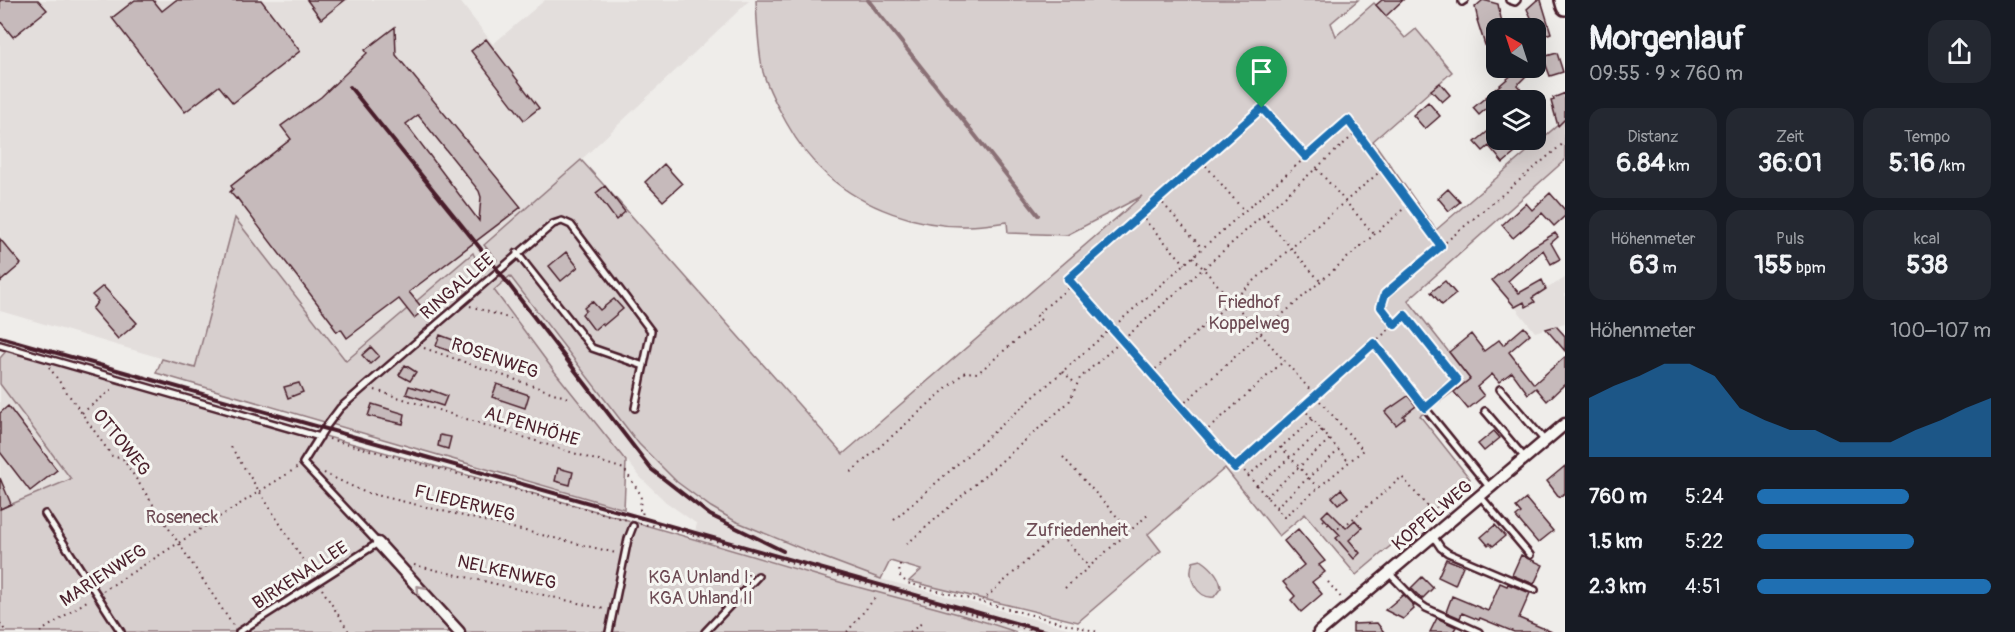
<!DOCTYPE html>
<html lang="de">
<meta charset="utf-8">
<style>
body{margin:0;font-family:Pangolin,sans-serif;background:#242831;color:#f1f3f6;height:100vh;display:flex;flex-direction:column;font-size:22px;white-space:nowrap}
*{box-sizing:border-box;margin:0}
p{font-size:20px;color:#9ea1a6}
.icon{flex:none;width:33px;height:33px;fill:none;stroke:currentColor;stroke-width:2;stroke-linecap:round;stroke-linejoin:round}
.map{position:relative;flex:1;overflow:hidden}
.details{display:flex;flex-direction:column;background:#171b24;width:450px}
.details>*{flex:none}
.needle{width:39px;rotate:321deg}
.buttons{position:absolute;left:1486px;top:18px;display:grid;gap:12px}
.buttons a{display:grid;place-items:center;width:60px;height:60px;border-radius:12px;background:#171b24;box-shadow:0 6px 24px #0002;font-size:30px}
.pin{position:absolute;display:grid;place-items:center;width:51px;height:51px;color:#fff;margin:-62px -26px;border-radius:50% 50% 50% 0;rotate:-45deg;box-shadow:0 0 6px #0007}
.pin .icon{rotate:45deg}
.round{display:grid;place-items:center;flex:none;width:63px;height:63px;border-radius:18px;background:#242831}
.headline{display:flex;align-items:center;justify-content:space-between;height:102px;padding:0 24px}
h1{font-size:33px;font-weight:700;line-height:45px}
.metrics{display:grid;grid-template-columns:repeat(3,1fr);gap:9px;height:102px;padding:6px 24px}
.metrics div{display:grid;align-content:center;border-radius:15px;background:#242831;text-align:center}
.metrics b{font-size:26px;font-weight:700}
.metrics small{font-size:16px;font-weight:400}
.metrics p{font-size:16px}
.chart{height:168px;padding:12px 24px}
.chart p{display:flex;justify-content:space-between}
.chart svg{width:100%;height:108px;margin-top:6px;fill:#1f6fb2;opacity:.7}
ul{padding:0 24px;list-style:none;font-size:20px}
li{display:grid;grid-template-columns:96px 72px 1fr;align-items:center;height:45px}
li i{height:15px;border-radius:8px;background:#1f6fb2}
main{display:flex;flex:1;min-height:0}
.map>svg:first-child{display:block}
</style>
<main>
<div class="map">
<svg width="1565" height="632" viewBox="0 0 1565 632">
<rect width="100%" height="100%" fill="#efedea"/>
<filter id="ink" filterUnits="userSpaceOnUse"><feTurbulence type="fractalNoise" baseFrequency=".0167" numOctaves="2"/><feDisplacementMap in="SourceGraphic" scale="12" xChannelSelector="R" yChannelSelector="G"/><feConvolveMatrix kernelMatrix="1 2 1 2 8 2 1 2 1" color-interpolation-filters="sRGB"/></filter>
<g filter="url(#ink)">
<path fill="#e3dedc" d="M 0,0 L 459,0 L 493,44 L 545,0 L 750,0 L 581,160 L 484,244 L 497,260 L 482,272 L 473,253 L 346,361 L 235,219 L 195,368 L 0,311 Z
M 510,276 L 639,444 L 649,456 L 693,495 L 711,507 L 755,530 L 881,579 L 1083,632 L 1016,632 L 979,619 L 874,593 L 693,538 L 697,524 L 666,502 L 641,478 L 551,367 L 494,289 Z
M 1565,278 L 1565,323 L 1535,332 L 1515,307 Z
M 0,384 L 71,479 L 0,509 Z"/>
<path fill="#d7cfce" stroke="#90777c" stroke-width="1.5" d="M 756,0 L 1358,0 L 1331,23 L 1336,36 L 1374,3 L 1405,38 L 1416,29 L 1452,72 L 1373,141 L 1436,230 L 1565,119 L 1565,160 L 1408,300 L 1470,379 L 1420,416 L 1470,479 L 1356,575 L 1305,514 L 1279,536 L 1225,468 L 1148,534 L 1161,551 L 1078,622 L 909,581 L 921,570 L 890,561 L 881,579 L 817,555 L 735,521 L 711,507 L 677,482 L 639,444 L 510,276 L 494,290 L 551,367 L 626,461 L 624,509 L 156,373 L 162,359 L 195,368 L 235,218 L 346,361 L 473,253 L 482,272 L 497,260 L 484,245 L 581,160 C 670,257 755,357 843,454 L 1142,196 L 1067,235 L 1008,233 L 1007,222 C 994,224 980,226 966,226 C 918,227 864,208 828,176 C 811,161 797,142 786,122 C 778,107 768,90 763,72 C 758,49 757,24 756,0 Z
M 7,350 C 278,424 550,495 819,576 C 884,596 952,609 1016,632 L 0,632 L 0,509 L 71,479 L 0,384 L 0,358 Z
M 1201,560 C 1210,566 1220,576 1221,588 L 1214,597 C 1197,599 1186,576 1193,562 Z"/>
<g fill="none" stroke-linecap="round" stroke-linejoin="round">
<path stroke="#8a6f74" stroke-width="4" d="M 868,0 L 1038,215"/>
</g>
<path fill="#c6babb" stroke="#4a1f2b" stroke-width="1.5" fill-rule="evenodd" d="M 0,0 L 38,0 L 47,10 L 13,37 L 0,21 Z
M 135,0 L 153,0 L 162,11 L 176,0 L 261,0 L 300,51 L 233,103 L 219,86 L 185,112 L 112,18 Z
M 307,0 L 345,0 L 321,19 Z
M 1382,0 L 1403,0 L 1386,16 L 1376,5 Z
M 1483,0 L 1498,4 L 1503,28 L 1497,28 L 1497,52 L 1490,40 L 1485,45 L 1477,20 L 1478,20 L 1475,7 Z
M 1537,0 L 1541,0 L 1551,33 L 1537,38 L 1536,28 L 1527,9 Z
M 395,27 L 396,55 L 521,207 L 409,292 L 424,310 L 414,318 L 399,299 L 347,338 L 341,329 L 337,332 L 332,325 L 333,324 L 237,198 L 236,199 L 230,192 L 233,189 L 231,186 L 291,139 L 281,126 L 321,97 L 367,53 L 365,50 ZM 418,115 L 479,191 L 481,197 L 479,221 L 406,124 Z
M 486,39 L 539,108 L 524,120 L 471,51 Z
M 1557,53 L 1563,72 L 1550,76 L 1543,57 Z
M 1520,68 L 1534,68 L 1517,85 L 1530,100 L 1496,100 L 1479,115 L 1473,108 Z
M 1440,83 L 1450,95 L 1442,102 L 1431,90 Z
M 1565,93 L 1565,119 L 1558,126 L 1551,101 L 1554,100 L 1553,98 Z
M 1428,102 L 1440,116 L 1425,129 L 1413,115 Z
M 1497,124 L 1497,140 L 1503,140 L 1515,153 L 1503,163 L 1489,146 L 1483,151 L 1475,142 Z
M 664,164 L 682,184 L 663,201 L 645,182 Z
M 605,186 L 625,212 L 616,220 L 596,193 Z
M 1448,189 L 1460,202 L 1449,211 L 1438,198 Z
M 1550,193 L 1565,210 L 1565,216 L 1554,226 L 1542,213 L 1513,238 L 1502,225 L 1526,203 L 1532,210 Z
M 1555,233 L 1558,237 L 1551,243 L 1560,259 L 1551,264 L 1543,250 L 1508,281 L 1519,293 L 1542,280 L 1546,289 L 1532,298 L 1535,302 L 1526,307 L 1524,302 L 1515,307 L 1492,280 L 1527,250 Z
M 0,239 L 21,264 L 0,282 Z
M 566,252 L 578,267 L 561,281 L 549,266 Z
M 1445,281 L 1456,294 L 1442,305 L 1431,292 Z
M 103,286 L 137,323 L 118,339 L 92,309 L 98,301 L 92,295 Z
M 614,299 L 623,309 L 604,325 L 602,323 L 594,330 L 582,314 L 586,310 L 584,308 L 592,301 L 600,310 Z
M 1556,326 L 1565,336 L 1565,351 L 1546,329 Z
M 1524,327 L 1530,334 L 1509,352 L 1534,384 L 1565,357 L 1565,384 L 1547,401 L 1536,388 L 1528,394 L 1512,372 L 1499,382 L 1492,374 L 1477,387 L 1484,396 L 1468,409 L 1454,392 L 1470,379 L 1449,352 L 1471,334 L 1484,351 L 1499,340 L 1503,345 Z
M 440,335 L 456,341 L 452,352 L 436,346 Z
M 371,347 L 379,356 L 370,364 L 362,355 Z
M 405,365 L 416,372 L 410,381 L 399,375 Z
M 299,383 L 303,392 L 288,398 L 284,387 Z
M 497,384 L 529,395 L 525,408 L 492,397 Z
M 409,386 L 430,392 L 431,390 L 447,396 L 443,406 L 406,394 Z
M 1408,396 L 1416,406 L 1403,416 L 1405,418 L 1396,425 L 1385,412 Z
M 372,404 L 405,414 L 403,424 L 368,416 Z
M 8,406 L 57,470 L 30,491 L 0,452 L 0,413 Z
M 1494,431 L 1500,438 L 1484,451 L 1478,444 Z
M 440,435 L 451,437 L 448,449 L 438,446 Z
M 1565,466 L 1565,493 L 1559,497 L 1547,481 Z
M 558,468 L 573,472 L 570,485 L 555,481 Z
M 0,478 L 11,504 L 0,509 Z
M 1341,489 L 1348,497 L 1338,504 L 1332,497 Z
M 1526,499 L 1553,531 L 1538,543 L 1516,517 L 1521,513 L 1516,507 Z
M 1328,510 L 1346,528 L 1355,520 L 1362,528 L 1349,540 L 1360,553 L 1354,559 L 1336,538 L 1340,535 L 1322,516 Z
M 1495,525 L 1505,536 L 1493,546 L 1490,543 L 1488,545 L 1481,537 Z
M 1298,529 L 1325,561 L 1319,565 L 1325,572 L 1312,582 L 1322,594 L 1301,612 L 1291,600 L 1295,596 L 1283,582 L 1304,565 L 1284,541 Z
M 1521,555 L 1543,565 L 1534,584 L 1512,575 Z
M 1446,559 L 1463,566 L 1455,585 L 1438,577 Z
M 1422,577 L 1433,588 L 1422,599 L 1411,588 Z
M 1500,583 L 1507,586 L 1508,584 L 1530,593 L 1519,618 L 1552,632 L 1514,632 L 1480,618 L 1479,620 L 1462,613 L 1460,618 L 1446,612 L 1452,596 L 1488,611 Z
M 1403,595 L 1414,606 L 1413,607 L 1414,609 L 1403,619 L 1385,610 Z
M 1437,618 L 1456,627 L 1453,632 L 1430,632 Z
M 1377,623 L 1384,632 L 1353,632 L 1353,624 Z"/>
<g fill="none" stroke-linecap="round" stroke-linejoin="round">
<g stroke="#4a1f2b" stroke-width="10">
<path id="lane" d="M 1509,0 L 1515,2 L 1517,0
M 1462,2 L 1465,0
M 517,253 L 592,348 L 644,366
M 0,345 L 320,437
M 1500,389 L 1545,441
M 1425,408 L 1490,488
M 1485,411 L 1525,458
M 1480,496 L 1530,555
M 45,514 L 121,632
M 1433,536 L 1441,548 L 1448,553 L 1535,590
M 1389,573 L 1416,601 L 1426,608 L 1479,632
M 239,632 L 378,543 L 303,463 L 325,428 L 340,408 L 553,224 L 562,221 L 571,225 L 651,331 L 635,408
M 609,632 L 628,539 L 633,526
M 705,632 L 758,576"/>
</g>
<g stroke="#4a1f2b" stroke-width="15">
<path id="street" d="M 378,543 L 459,632
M 1319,632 L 1565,424"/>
</g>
<g stroke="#4a1f2b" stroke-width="20">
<path id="secondary" d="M 1563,0 L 1565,7"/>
</g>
<path stroke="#4a1f2b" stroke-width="2" stroke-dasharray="1.5 4.5" stroke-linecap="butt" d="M 1202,161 L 1244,211
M 1317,169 L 1374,234
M 1159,199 L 1202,248
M 1140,215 L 1185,264
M 1263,216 L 1320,281
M 1441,246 L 1565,142
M 1193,257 L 1363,450 L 1284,517 L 1239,465
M 1073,284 L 1235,468 L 1405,315 L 1457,380 L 1431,403
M 470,306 L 511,319
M 1374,343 L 1421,402
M 424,348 L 568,398
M 49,367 L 112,456 L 123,459 L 234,627
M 1063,372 L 1076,384
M 1151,373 L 1291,248 L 1383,169
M 375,390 L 624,469 L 641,495 L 640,510 L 643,511 L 640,523
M 1181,406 L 1260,334 L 1408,205
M 1303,408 L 1348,461
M 82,413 L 115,387
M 1204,433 L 1284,361
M 329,439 L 627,520
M 231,447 L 312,574
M 1281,447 L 1317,487
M 1063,457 L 1130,531
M 851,472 L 965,372 L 978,373 L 1041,319 L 1036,315 L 1073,284 L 1068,279 L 1261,108 L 1306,157
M 324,473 L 364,492 L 616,553
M 1248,476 L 1313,419
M 1257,486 L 1322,430
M 1266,497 L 1330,439
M 1276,507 L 1339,450
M 894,520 L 1348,120 L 1441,246 L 1385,294 L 1381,307 L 1395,325
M 1323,520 L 1332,528 L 1342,528 L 1402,477 L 1438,519
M 640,524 L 666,527 L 1036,632
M 907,544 L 1069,402 L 1080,378 L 1357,132
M 900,564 L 899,575 L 907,583 L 1098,632
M 414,565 L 604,609
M 1328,582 L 1343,600
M 1065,588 L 1149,514
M 322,589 L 349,632
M 103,591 L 298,467
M 982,601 L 1059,532 L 1089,567
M 0,623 L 6,632
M 40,632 L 90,599
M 847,632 L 875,598
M 910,632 L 922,623"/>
<use href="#lane" stroke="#f6f6f2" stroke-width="5"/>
<use href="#street" stroke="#f6f6f2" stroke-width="10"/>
<use href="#secondary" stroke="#f6f6f2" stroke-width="15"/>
<path stroke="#4a1f2b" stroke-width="4" d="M 350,87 L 493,264 L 651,469 L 710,515 L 783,551
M 0,337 L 1047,632"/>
</g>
<defs><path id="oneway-chevron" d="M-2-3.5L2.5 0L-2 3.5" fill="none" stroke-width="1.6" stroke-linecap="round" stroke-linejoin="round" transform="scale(1.5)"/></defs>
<use stroke="#a99598" href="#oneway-chevron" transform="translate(420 589) rotate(-132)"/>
</g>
<g fill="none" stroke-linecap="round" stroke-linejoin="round" filter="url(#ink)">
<g stroke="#fff" stroke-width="12">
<path id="route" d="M 1262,108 L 1306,157 L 1348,120 L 1441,246 L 1385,294 L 1381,307 L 1395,325 L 1405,315 L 1457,380 L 1425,408 L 1374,343 L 1235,468 L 1068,279 Z"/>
</g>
<use href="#route" stroke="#1f6fb2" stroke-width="8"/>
</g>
<g text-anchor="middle" stroke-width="6" stroke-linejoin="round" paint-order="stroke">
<g font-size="18" fill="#4a1f2b" stroke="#f6f6f2">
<text transform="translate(457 286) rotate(-41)" y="6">RINGALLEE</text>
<text transform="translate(495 358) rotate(19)" y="6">ROSENWEG</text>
<text transform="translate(532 426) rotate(17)" y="6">ALPENHÖHE</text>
<text transform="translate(122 442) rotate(51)" y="6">OTTOWEG</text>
<text transform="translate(465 503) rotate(14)" y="6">FLIEDERWEG</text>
<text transform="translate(1432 515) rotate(-40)" y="6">KOPPELWEG</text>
<text transform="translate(507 572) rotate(13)" y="6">NELKENWEG</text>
<text transform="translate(103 575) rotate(-33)" y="6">MARIENWEG</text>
<text transform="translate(300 575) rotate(-33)" y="6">BIRKENALLEE</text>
</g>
<g font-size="18" fill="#6d4b54" stroke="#f6f6f2">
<text x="1249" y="308">Friedhof<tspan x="1249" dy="21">Koppelweg</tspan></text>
<text x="182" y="523">Roseneck</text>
<text x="1077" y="536">Zufriedenheit</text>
<text x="701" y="583">KGA Unland I;<tspan x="701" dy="21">KGA Uhland II</tspan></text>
</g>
</g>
</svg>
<div class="buttons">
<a><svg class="needle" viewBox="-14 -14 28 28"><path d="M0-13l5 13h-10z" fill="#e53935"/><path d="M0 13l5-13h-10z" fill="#9ea1a6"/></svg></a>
<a><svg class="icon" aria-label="layers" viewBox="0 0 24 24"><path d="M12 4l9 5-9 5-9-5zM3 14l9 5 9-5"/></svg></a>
</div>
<div class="pin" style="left:1262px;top:108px;background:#1e9e55"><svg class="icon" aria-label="arrive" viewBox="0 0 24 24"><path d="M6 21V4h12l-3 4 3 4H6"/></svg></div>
</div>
<section class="details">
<div class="headline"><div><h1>Morgenlauf</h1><p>09:55 · 9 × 760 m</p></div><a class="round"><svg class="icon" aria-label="share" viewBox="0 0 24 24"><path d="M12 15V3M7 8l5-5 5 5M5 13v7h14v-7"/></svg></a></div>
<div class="metrics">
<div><p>Distanz</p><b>6.84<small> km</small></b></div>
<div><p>Zeit</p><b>36:01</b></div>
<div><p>Tempo</p><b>5:16<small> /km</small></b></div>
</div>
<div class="metrics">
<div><p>Höhenmeter</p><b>63<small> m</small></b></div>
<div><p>Puls</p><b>155<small> bpm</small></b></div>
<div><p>kcal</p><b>538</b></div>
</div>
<div class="chart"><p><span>Höhenmeter</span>100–107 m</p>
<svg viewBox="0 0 160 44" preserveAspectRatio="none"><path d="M0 44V20L10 15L20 11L30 6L40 6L50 11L60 24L70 29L80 33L90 33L100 38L110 38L120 38L130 33L140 29L150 24L160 20V44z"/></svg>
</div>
<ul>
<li><b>760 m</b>5:24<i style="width:65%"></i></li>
<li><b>1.5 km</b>5:22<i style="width:67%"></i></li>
<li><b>2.3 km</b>4:51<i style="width:100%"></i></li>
</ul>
</section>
</main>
